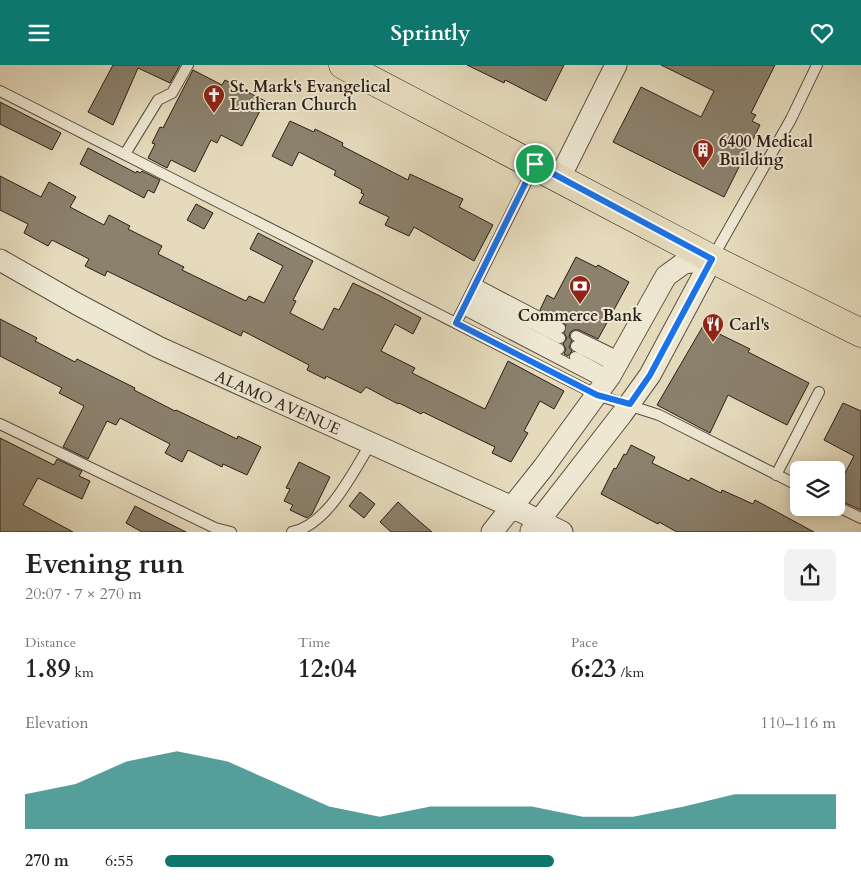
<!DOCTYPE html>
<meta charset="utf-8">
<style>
body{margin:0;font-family:Cardo,serif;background:#f2f2f2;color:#222;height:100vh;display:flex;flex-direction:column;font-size:19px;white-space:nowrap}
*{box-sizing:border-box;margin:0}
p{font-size:16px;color:#767676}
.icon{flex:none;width:28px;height:28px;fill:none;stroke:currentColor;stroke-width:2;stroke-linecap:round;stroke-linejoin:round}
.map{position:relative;height:467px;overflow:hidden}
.details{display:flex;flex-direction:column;background:#fff;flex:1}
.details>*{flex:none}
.fabs{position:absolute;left:790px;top:396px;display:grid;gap:10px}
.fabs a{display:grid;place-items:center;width:55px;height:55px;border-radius:8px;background:#fff;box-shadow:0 2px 12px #0003;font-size:25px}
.pin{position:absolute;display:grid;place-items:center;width:42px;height:42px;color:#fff;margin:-21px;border:2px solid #fff;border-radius:50%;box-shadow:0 1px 5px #0007}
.round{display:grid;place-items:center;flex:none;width:52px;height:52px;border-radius:8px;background:#f2f2f2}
.head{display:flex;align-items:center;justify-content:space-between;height:85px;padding:0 25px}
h1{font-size:28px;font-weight:600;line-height:38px}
.stats{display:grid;grid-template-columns:repeat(3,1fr);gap:8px;height:85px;padding:5px 25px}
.stats div{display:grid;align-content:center}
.stats b{font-size:25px;font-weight:600}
.stats small{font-size:14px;font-weight:400}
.stats p{font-size:14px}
.chart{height:140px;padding:10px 25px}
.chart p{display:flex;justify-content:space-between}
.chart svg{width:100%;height:90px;margin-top:5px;fill:#0f766e;opacity:.7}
ul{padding:0 25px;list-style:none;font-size:16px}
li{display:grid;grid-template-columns:80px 60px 1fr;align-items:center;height:38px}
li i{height:12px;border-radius:6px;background:#0f766e}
header{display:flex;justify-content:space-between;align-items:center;height:65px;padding:0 25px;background:#0f766e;color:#fff;font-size:22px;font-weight:600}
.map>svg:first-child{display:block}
</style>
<header><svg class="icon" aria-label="menu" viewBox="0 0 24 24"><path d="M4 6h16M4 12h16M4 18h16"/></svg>Sprintly<svg class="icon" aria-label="heart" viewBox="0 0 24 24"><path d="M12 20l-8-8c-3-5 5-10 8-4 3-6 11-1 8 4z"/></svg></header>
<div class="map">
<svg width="861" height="467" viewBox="0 0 861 467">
<rect width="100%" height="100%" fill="#e5dbbc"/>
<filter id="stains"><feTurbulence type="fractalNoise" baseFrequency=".004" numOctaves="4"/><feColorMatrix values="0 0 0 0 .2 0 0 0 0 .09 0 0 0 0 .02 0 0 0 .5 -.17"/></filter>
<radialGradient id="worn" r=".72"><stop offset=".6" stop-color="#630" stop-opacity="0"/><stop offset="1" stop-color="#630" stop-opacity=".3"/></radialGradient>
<path fill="#8b816d" stroke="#291f18" d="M 113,0 L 180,0 L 170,18 L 138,3 L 113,60 L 88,47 Z
M 467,0 L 564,0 L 546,36 L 505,15 L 504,18 Z
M 661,0 L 775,0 L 751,48 L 756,50 L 752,56 L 760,60 L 724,132 L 613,77 L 641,22 L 701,52 L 714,26 Z
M 193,5 L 222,20 L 225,15 L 265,36 L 242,81 L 221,70 L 217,78 L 211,75 L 195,107 L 171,95 L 167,103 L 148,93 L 155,79 L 152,78 L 160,62 L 163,63 Z
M 0,37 L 61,68 L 52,85 L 0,59 Z
M 290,56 L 314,67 L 315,64 L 343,78 L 342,81 L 408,115 L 410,109 L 463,134 L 459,142 L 493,160 L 474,196 L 414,162 L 409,171 L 385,160 L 389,152 L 359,138 L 364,129 L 361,128 L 362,125 L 334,110 L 336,106 L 299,87 L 292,101 L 272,91 Z
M 88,83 L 136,108 L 137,106 L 140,108 L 142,106 L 160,115 L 154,128 L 148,125 L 144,133 L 80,99 Z
M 0,111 L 41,132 L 49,117 L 76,132 L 70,142 L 104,160 L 109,150 L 130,161 L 128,164 L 162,181 L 158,189 L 184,202 L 182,205 L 246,236 L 249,231 L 264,238 L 283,201 L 250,184 L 258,168 L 313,196 L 293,235 L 296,236 L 290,248 L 323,265 L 334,243 L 339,245 L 353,218 L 380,231 L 421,253 L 413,269 L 395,259 L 381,286 L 415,303 L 412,308 L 485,344 L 508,296 L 564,326 L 554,344 L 540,336 L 524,366 L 528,368 L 511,397 L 492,388 L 495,382 L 423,347 L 421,349 L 399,338 L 398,339 L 366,322 L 361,328 L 326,311 L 325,314 L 307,305 L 309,300 L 243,266 L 241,271 L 107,206 L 105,211 L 85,201 L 89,194 L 52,175 L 48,181 L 24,168 L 28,159 L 0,145 Z
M 196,139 L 213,148 L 204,164 L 187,155 Z
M 576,192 L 596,202 L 598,200 L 629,217 L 598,274 L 579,265 L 573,265 L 570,268 L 569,272 L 572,276 L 569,282 L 572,286 L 568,291 L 564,289 L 566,284 L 563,279 L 567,273 L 564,268 L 566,260 L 540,245 L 547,230 L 554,234 Z
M 0,254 L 37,273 L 35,276 L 75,297 L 77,294 L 135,323 L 134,325 L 175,346 L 176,345 L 237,374 L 238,371 L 261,382 L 247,410 L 223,399 L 222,402 L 188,385 L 182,397 L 165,388 L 170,379 L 120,353 L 116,360 L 107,356 L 88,394 L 63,382 L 84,341 L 59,328 L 62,323 L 0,291 Z
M 703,261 L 750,284 L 748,287 L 809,318 L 787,360 L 728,330 L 710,368 L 657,340 Z
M 843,338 L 861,346 L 861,445 L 836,434 L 836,425 L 854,391 L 824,375 Z
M 0,373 L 54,400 L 57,394 L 82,406 L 79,411 L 90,416 L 82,434 L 38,413 L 23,440 L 73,467 L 0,467 Z
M 631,380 L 655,392 L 652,398 L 689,416 L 691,413 L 721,428 L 722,425 L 753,439 L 755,435 L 814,467 L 677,467 L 659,457 L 658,459 L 601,429 L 614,403 L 616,404 L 624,389 L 626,390 Z
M 299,397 L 330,412 L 312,449 L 307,453 L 290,445 L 293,440 L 284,436 L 290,424 L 286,423 Z
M 360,427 L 375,439 L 364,453 L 349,441 Z
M 398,437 L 412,450 L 432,467 L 391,467 L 380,457 Z
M 135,441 L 158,453 L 186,467 L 142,467 L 126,458 Z"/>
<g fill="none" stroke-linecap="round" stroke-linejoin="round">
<g stroke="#584e41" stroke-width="12">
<path id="service" d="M 0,26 L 597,330 L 659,350 L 799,421
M 125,89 L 158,35 L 172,28 L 188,0
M 713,192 L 791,54 L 817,0
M 476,219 L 560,263
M 471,228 L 560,273
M 467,237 L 559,284
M 463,244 L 605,318
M 456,258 L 534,102
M 576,271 L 621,293
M 576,281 L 616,302
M 575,292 L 610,311
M 0,359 L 215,463 L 231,467
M 776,410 L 819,327
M 836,441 L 861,453
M 292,467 C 328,460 353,407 371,378"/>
</g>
<g stroke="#584e41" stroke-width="23">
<path id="minor" d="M 560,112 L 616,0
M 0,195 L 77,239 L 158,282 L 512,442 L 562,467
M 531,466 L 622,349 L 650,310 L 712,194
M 492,467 L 543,403 L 610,311 L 666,211 L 684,198 L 712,194"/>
</g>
<g stroke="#291f18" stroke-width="29">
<path id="primary" d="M 343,0 L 712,194 L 861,268"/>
</g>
<use href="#service" stroke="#eee8d3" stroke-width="10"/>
<use href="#minor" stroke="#eee8d3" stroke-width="21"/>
<use href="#primary" stroke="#e5dbbc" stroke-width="28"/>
</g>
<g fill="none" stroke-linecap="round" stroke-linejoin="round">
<g stroke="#fff" stroke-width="10">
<path id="route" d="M 535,99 L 712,194 L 650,310 L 630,339 L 597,330 L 456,258 Z"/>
</g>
<use href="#route" stroke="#1a73e8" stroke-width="6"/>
</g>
<defs>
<g id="church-pin" transform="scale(1.125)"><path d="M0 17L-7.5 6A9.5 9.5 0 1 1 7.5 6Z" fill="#8f2418" stroke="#eee8d3"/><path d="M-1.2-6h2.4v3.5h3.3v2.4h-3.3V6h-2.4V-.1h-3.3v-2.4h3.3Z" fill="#fff"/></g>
<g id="building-pin" transform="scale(1.125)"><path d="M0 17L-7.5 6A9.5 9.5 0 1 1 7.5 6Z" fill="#8f2418" stroke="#eee8d3"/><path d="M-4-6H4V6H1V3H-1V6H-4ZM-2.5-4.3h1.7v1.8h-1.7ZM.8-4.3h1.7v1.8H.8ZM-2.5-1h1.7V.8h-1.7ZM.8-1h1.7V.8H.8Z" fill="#fff"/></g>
<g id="bank-pin" transform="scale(1.125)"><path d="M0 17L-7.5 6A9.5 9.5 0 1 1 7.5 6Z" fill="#8f2418" stroke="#eee8d3"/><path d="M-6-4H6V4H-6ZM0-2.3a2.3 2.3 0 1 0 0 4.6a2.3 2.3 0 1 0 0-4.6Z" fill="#fff"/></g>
<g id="restaurant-pin" transform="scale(1.125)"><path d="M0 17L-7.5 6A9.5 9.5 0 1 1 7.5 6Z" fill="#8f2418" stroke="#eee8d3"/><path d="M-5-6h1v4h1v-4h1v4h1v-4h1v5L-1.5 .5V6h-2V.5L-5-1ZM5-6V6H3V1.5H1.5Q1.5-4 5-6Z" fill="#fff"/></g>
</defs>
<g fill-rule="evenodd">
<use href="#church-pin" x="214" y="30"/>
<use href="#building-pin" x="703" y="85"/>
<use href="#bank-pin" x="580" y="221"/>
<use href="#restaurant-pin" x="713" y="259"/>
</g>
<g text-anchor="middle" stroke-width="4" stroke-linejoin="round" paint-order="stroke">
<g font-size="16" font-weight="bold" fill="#291f18" stroke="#eee8d3" text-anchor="start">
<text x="230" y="27">St. Mark's Evangelical<tspan x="230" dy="18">Lutheran Church</tspan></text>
<text x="719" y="82">6400 Medical<tspan x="719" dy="18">Building</tspan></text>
<text x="580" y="256" text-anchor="middle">Commerce Bank</text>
<text x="729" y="265">Carl's</text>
</g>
<g font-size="16" fill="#291f18" stroke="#eee8d3">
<text transform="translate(278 337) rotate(24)" y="6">ALAMO AVENUE</text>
</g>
</g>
<rect width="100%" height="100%" filter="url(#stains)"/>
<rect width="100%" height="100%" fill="url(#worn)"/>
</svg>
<div class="fabs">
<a><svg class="icon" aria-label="layers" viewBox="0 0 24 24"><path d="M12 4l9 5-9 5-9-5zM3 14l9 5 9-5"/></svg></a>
</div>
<div class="pin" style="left:535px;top:99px;background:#1e9e55"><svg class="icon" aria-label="arrive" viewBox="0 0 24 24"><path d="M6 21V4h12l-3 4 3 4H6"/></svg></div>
</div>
<section class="details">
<div class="head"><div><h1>Evening run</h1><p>20:07 · 7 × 270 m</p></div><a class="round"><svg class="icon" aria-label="share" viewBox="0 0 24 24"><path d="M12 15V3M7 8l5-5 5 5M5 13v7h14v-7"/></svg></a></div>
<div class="stats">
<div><p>Distance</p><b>1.89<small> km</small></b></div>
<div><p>Time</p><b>12:04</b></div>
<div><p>Pace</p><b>6:23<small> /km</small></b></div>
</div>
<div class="chart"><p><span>Elevation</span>110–116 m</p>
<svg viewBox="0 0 160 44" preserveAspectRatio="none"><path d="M0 44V27L10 22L20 11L30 6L40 11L50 22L60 33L70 38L80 33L90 33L100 33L110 38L120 38L130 33L140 27L150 27L160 27V44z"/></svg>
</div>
<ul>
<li><b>270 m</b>6:55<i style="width:58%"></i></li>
</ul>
</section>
